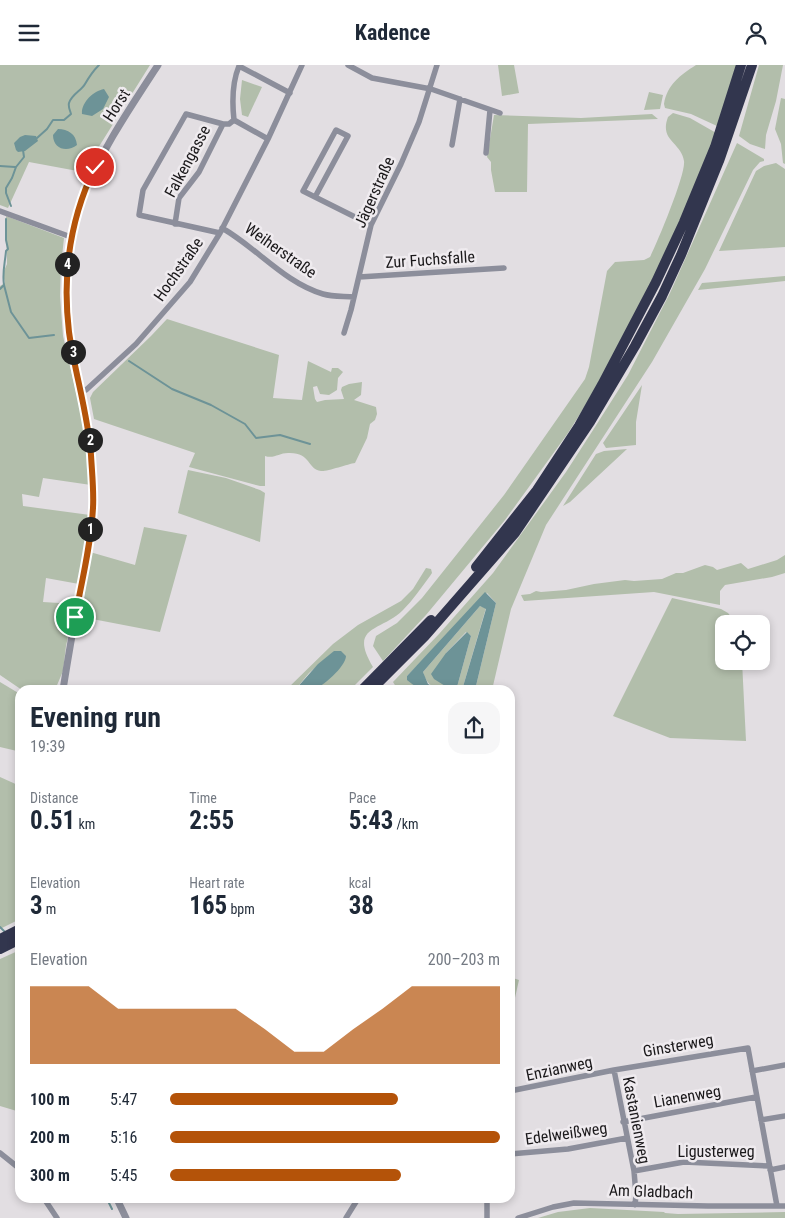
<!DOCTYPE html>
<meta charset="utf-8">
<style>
body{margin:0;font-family:"Roboto Condensed",sans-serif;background:#f6f6f7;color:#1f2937;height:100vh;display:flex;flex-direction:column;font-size:19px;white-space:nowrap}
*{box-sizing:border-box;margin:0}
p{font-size:16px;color:#747a83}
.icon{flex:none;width:28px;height:28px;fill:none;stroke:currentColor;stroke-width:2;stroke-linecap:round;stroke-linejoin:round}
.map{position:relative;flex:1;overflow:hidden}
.panel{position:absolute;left:15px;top:620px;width:500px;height:518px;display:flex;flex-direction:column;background:#fff;border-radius:15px;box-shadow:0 2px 8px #0003}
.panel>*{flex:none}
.controls{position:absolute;left:715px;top:550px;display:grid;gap:10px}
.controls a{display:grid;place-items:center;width:55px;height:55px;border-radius:10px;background:#fff;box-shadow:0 2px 8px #0003;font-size:25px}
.pin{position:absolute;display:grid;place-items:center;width:42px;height:42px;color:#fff;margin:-21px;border:2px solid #fff;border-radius:50%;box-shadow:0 1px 5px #0007}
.km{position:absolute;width:25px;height:25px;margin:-12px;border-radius:50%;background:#222;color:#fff;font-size:14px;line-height:25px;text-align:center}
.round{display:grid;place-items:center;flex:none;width:52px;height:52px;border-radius:15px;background:#f6f6f7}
.head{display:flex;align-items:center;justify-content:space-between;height:85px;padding:0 15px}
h1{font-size:28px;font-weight:700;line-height:38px}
.stats{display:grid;grid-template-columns:repeat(3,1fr);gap:8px;height:85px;padding:5px 15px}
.stats div{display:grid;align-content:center}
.stats b{font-size:25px;font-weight:700}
.stats small{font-size:14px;font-weight:400}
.stats p{font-size:14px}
.chart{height:140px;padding:10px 15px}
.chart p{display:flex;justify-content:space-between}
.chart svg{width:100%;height:90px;margin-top:5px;fill:#b45309;opacity:.7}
ul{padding:0 15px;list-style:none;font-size:16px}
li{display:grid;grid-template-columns:80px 60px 1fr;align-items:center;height:38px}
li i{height:12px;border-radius:6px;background:#b45309}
header{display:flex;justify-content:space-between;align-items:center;height:65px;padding:0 15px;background:#fff;font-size:22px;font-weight:700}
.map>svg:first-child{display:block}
</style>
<header><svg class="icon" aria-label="menu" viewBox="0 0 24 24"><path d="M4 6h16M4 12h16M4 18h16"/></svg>Kadence<svg class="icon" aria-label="person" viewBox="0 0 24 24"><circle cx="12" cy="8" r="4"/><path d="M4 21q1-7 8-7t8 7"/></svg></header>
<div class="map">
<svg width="785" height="1153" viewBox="0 0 785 1153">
<rect width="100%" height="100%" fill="#e2dee2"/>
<path fill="#b2beab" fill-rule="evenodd" d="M 0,0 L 150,0 L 83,107 L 29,97 L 8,143 L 0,140 Z
M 498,0 L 514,0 L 519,28 L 502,31 Z
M 696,0 L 738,0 L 717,61 L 691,49 L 665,43 L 664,39 C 667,20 680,10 696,0 Z
M 759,0 L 783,0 L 776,36 L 766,70 L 765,84 L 750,79 L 739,71 Z
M 242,15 L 262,22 L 248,52 L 242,50 L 240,34 Z
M 649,27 L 663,30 L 660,44 L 644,45 Z
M 781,33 L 785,34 L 785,99 L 783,98 L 781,79 L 775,64 Z
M 673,48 L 690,53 L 718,69 L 679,165 L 595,325 L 568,368 L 505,455 L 426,550 L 383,596 L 373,581 L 376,571 L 397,558 L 422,533 L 504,430 L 585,314 L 589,302 L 607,206 L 615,197 L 644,195 L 650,192 C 657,178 686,109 684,96 C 681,77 659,76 668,52 Z
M 652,49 L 658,54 L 528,59 L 527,127 L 495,127 L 491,105 L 491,97 L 487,92 L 494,50 L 581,53 Z
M 737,78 L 764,94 L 764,96 L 760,97 L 753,105 L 705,204 L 652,297 L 546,460 L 511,544 L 492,625 L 475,625 L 496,538 L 487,528 L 407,611 L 416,623 L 420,625 L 398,625 L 393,617 L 439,569 L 493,508 L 566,407 L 595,362 L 628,310 L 670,228 Z
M 776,98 L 785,104 L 785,182 L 719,186 L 756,106 L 764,101 Z
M 6,151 L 64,173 L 61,201 L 60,231 L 63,271 L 88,379 L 91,420 L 43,413 L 39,432 L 22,429 L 23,441 L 90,450 L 79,519 L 46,513 L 43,537 L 75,539 L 66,581 L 63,606 L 55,625 L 22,625 L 0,610 L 0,221 L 5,218 L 3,208 L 7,199 Z
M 785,211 L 785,216 L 698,225 L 702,218 Z
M 167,254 L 279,290 L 273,333 L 302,335 L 308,296 L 331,307 L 332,303 L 338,303 L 343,307 L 338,313 L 337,325 L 329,330 L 320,329 L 317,321 L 313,322 L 315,334 L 317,337 L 325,335 L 344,334 L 341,325 L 342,322 L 349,319 L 362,317 L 361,330 L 354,335 L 376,342 L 377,349 L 375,355 L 370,359 L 367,373 L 355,398 C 348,399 326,407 321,406 C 307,404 311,387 288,388 C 279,388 274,394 265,391 L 265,421 L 260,421 L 189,402 L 195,388 L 94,354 L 90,333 L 93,327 L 151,271 Z
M 642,320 L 636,357 L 636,380 L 606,383 L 603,378 Z
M 627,384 L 570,437 L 563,441 L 596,389 L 604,386 Z
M 188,405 L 226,413 L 260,425 L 265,428 L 260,477 L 178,448 Z
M 144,462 L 187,470 L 160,567 L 82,552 L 90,487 L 135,500 Z
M 785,490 L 785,508 L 772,512 L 725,520 L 720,526 L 720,540 L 654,527 L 524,536 L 521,530 L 530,529 L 536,526 L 541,527 L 566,525 L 594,519 L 625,515 L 634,516 L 662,514 L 676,508 L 683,508 L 705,500 L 713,502 L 717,505 L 741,498 L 748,504 L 777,495 Z
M 426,503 L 431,504 L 432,508 L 430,511 C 421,523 413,535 403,545 C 381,567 348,560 373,602 L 350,625 L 313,625 L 318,622 L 325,594 L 309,608 L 295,625 L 286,625 L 333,579 L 358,560 L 401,536 L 413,524 Z
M 672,533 L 721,544 L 728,548 L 737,559 L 724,559 L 724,596 L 742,596 L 746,676 L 670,673 L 613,651 Z
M 480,541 L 486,543 L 462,625 C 445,625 429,628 423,607 ZM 466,567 L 471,571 L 457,622 L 450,624 L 446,588 Z
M 0,617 L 20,629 L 20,678 L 17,686 L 0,682 Z
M 0,712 L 20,721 L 20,854 L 0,864 Z
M 20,885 L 20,1047 L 0,1041 L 0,894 Z
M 510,912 L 519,915 L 510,955 Z
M 590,1143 L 664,1147 L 665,1148 L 678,1149 L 785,1147 L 785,1153 L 538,1153 L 558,1147 Z"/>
<path fill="#6d9397" d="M 104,24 L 109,32 L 103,44 L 92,51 L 82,49 C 81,38 93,26 104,24 Z
M 58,64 C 68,64 76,69 77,80 C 67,88 53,84 53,70 Z
M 25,70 L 36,71 L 38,76 L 25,86 L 18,87 L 16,85 L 14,78 L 20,72 Z
M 485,527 L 496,538 L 475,625 L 462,625 L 486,544 L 480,541 L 423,607 L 428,619 L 440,625 C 423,625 420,626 407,615 L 407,611 Z
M 467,567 L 471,571 L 457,622 L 450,624 L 434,614 L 431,609 L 446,588 Z
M 334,586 L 341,586 L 346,591 C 346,601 322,623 312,625 C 307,626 300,625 295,625 L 318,599 Z"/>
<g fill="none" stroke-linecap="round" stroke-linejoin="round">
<path stroke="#6d9397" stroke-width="2" d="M 37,73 L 47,64 L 53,55 L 64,55 L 71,49 C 70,45 68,42 69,38 C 72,29 81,26 85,19 C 89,12 93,6 99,0
M 0,101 L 15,102
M 11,141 L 6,128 L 6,123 L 12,113 L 16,102 L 24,92 L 23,85
M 4,220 L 11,247 L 29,273 L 54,270
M 0,224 L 4,220 C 2,208 5,198 6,186 L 8,184 L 6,175 L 6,154
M 129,296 L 172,324 L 211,340 L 245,359 L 256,373 L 280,370 L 310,379
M 0,862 L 6,868
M 106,1132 L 112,1144"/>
<path stroke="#8c8e9b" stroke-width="5.5" d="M 348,0 L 372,13 L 431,24 L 500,48
M 234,55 C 232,37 232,18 239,1 L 290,28
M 234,55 L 268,74
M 452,80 L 460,34
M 486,88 L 490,45
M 315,132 L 348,71 L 336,65 L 303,126 L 371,160
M 0,146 L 71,172
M 175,159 L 179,133 L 199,107 L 223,59 L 229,59 L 234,55
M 222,163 C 257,183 285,218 323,229 C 333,232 344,231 354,232
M 220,168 L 139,150 L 143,125 L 186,49 L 223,59
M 359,212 L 504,203
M 344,268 L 351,245 L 371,160 L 401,99 L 419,57 L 437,0
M 81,324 L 86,325 L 136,279 L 190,217 L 220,168 L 268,74 L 302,0
M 614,1005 L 634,1106 L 636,1130 L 635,1140
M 752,1006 L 785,1000
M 510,1026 L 614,1005 L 748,983 L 777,1141
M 761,1055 L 785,1051
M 623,1057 L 756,1032
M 0,1088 L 20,1104
M 510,1089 L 568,1084 L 627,1073
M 770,1105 L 785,1102
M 634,1106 L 684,1097 L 769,1101
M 43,1132 L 57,1153
M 346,1153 L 359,1132
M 487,1153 L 487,1132
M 518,1153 L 553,1142 L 574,1138 L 708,1141 L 785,1141"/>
<path stroke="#8c8e9b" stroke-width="7" d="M 63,625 C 69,586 76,548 83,509 C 87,487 92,464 93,442 C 95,382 79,327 70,269 C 52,157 100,89 158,0
M 116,1132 L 126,1153"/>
<path stroke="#32364e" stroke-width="10" d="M 476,502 L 537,425 L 579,361 L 602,320 L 656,217 L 684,157 L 715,82 L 741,0
M 362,625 L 431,555
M 371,625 L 425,571 L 515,468 L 590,357 L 635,281 L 662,231 L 681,190 L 719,96 L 752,0
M 0,874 L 20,864
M 0,884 L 20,874"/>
</g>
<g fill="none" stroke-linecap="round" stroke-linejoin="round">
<g stroke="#fff" stroke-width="10">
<path id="route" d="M 75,552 C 82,516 91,479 93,443 C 94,426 92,408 91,390 C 88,349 75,309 69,267 C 62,209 70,154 95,102"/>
</g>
<use href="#route" stroke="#b45309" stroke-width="6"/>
</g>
<g text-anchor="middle" stroke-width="5" stroke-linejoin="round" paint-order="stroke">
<g font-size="16" fill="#1a181a" stroke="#efebef">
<text transform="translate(116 40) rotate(-57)" y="6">Horst</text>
<text transform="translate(187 96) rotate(-62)" y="6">Falkengasse</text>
<text transform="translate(374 127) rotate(-66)" y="6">Jägerstraße</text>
<text transform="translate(281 185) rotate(35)" y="6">Weiherstraße</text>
<text transform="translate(430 194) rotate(-4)" y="6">Zur Fuchsfalle</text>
<text transform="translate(178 204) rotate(-55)" y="6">Hochstraße</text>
<text transform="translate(678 980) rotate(-10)" y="6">Ginsterweg</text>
<text transform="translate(559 1003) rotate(-12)" y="6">Enzianweg</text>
<text transform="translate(687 1031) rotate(-10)" y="6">Lianenweg</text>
<text transform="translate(637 1055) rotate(79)" y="6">Kastanienweg</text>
<text transform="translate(566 1068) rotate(-8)" y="6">Edelweißweg</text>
<text x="716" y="1092">Ligusterweg</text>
<text transform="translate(651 1126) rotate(2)" y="6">Am Gladbach</text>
</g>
</g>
</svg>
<div class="controls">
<a><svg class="icon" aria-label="locate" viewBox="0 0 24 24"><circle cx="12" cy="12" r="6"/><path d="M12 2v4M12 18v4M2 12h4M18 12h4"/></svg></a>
</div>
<div class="pin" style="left:75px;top:552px;background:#1e9e55"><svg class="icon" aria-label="arrive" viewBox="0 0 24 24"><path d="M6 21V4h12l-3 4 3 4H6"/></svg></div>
<div class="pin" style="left:95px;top:102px;background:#d93025"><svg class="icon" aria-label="check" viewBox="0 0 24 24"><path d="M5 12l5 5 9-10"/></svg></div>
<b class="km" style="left:90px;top:464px">1</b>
<b class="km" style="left:90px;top:375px">2</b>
<b class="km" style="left:73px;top:287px">3</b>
<b class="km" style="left:67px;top:199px">4</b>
<section class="panel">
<div class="head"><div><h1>Evening run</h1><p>19:39</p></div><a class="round"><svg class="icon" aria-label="share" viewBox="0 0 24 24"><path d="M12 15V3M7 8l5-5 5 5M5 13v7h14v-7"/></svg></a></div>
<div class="stats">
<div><p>Distance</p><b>0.51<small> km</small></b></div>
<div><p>Time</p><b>2:55</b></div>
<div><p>Pace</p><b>5:43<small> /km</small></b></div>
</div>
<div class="stats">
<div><p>Elevation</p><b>3<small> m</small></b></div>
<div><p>Heart rate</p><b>165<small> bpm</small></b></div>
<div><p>kcal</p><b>38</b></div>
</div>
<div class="chart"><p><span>Elevation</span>200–203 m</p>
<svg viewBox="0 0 160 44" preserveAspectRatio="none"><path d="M0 44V6L10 6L20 6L30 17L40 17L50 17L60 17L70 17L80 27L90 38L100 38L110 27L120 17L130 6L140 6L150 6L160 6V44z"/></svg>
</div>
<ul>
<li><b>100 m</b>5:47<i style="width:69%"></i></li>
<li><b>200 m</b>5:16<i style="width:100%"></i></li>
<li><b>300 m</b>5:45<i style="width:70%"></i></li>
</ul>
</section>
</div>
